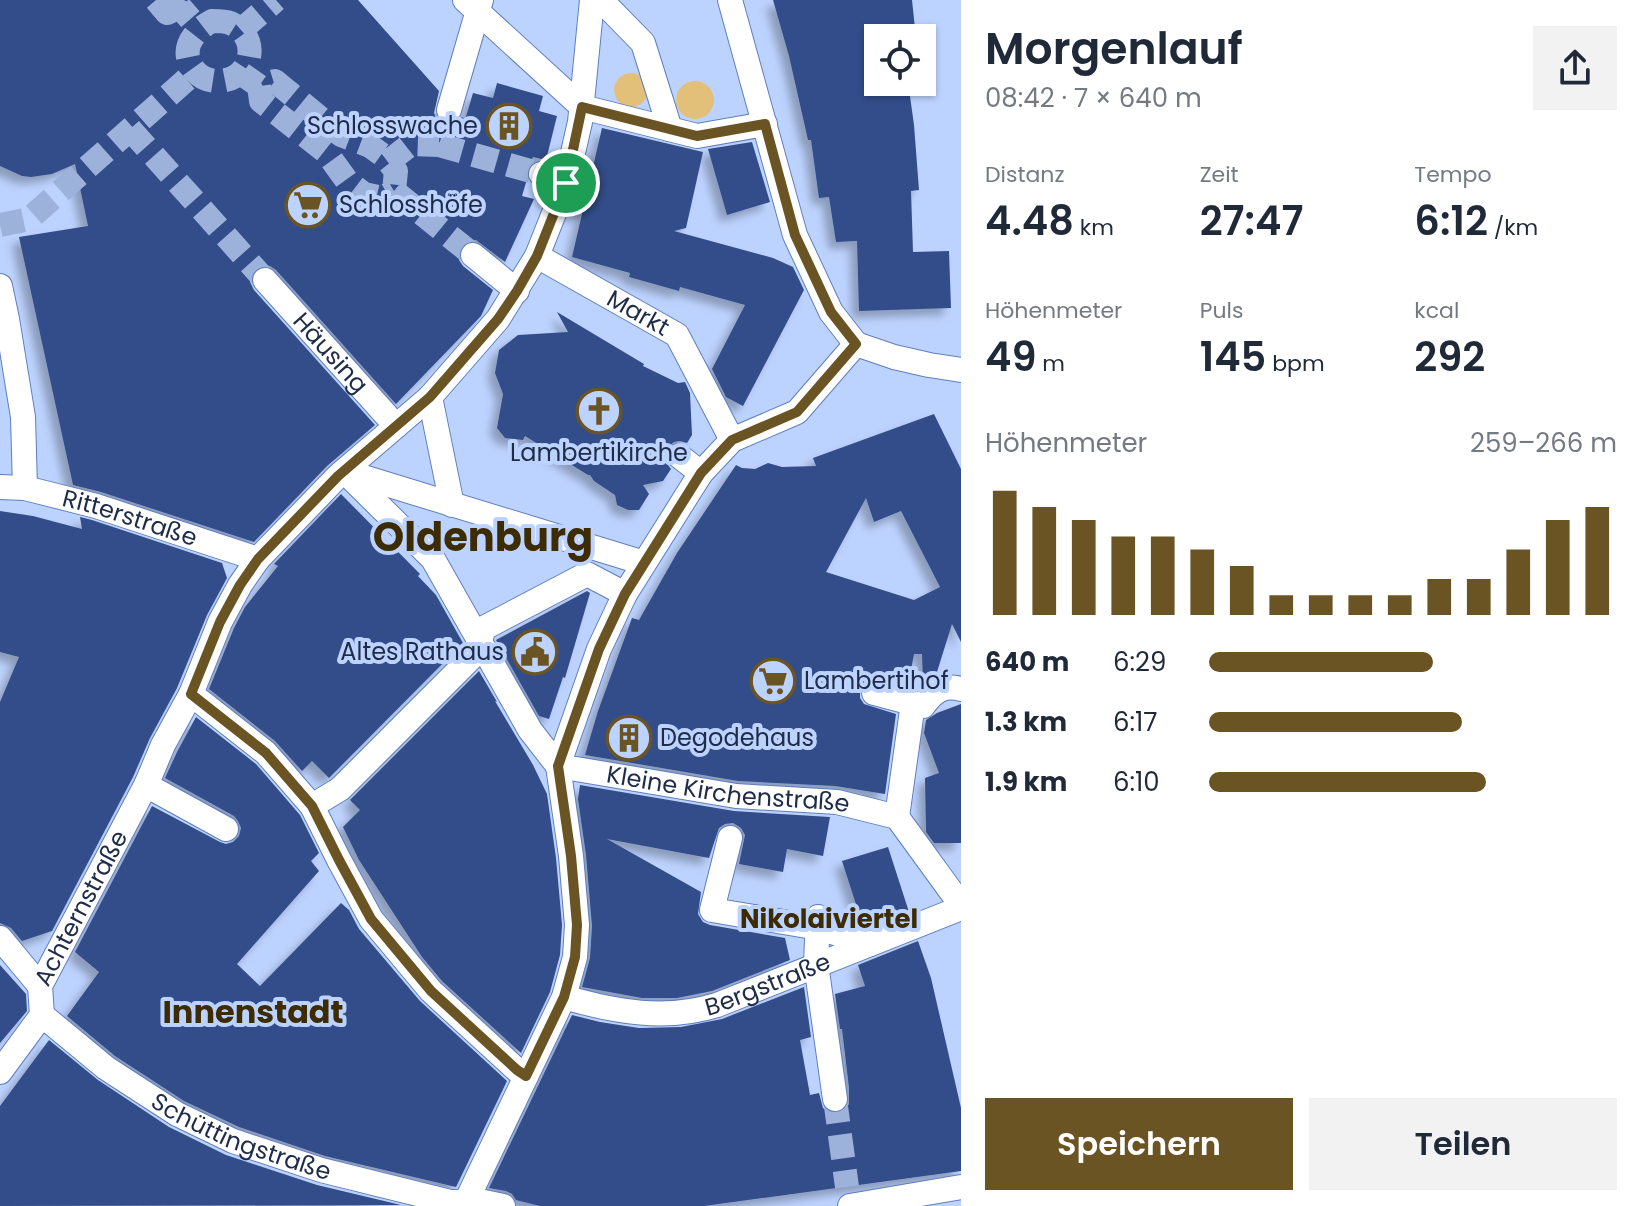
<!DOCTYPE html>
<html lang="de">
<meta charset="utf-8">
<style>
body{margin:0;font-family:Poppins,sans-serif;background:#f2f2f3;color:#1f2937;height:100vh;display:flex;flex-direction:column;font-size:30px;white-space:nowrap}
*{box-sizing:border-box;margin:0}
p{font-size:26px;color:#747a83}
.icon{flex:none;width:44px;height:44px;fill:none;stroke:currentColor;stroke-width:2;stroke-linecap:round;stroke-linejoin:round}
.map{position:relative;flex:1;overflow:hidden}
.drawer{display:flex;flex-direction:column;background:#fff;width:680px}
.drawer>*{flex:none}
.tools{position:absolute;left:864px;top:24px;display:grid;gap:16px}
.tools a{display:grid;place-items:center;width:72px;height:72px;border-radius:0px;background:#fff;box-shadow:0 2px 6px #0004;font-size:40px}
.pin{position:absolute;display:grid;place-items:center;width:68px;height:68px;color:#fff;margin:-34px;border:4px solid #fff;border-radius:50%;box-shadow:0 2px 8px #0007}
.round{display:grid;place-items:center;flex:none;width:84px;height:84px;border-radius:0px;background:#f2f2f3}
.head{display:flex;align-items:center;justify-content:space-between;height:136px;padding:0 24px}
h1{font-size:44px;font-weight:600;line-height:60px}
.figures{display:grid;grid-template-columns:repeat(3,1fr);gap:12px;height:136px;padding:8px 24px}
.figures div{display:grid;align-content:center}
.figures b{font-size:40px;font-weight:600}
.figures small{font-size:22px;font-weight:400}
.figures p{font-size:22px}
.chart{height:224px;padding:16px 24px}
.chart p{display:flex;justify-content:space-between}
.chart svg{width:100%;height:144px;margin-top:8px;stroke:#6b5424;stroke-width:6}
.cta{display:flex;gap:16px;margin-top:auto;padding:16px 24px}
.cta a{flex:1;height:92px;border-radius:0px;background:#6b5424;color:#fff;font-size:32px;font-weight:600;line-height:92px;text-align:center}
.cta a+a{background:#f2f2f3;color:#1f2937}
ul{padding:0 24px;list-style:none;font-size:26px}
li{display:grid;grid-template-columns:128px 96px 1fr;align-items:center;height:60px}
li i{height:20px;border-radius:10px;background:#6b5424}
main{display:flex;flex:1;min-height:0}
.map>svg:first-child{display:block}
</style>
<main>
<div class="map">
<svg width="961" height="1206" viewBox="0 0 961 1206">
<defs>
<filter id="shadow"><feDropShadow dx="-7" dy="7" stdDeviation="4" flood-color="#0004"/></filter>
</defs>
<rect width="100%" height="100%" fill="#bdd3ff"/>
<path fill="#e3c079" d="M614 90a17 17 0 1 1 34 0a17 17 0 1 1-34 0Z
M676 100a19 19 0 1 1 38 0a19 19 0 1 1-38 0Z"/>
<path fill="#324d89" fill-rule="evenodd" filter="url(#shadow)" d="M 0,0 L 358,0 L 439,91 L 434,113 L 438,120 L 444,124 L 453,124 L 462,117 L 465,120 L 473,93 L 493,98 L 497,83 L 543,96 L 539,111 L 557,116 L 546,160 L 533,157 L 527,168 L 527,179 L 522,196 L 534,199 L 505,262 L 476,240 L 467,241 L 462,245 L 458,252 L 459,260 L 463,266 L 493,290 L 481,316 L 396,404 L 276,270 L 270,266 L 263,265 L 254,269 L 251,276 L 250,282 L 254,290 L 375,425 L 327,466 L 254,542 L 101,492 L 73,485 L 19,237 L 88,226 L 75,164 L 52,174 L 31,177 L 22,176 L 0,166 Z
M 773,0 L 912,0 L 916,38 L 878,38 L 878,82 L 908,82 L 914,125 L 919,190 L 911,191 L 913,252 L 949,251 L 951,308 L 859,311 L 857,241 L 836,242 L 829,197 L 819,198 L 811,140 L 808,140 L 789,56 Z
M 602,128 L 703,152 L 686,228 L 674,231 L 773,258 L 793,267 L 804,290 L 743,406 L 726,397 L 712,369 L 745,305 L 680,287 L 679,291 L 629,277 L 630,273 L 572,257 Z
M 752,142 L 770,202 L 727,215 L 708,149 Z
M 557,312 L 644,364 L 643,366 L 678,383 L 685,382 L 690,393 L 692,435 L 687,443 L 680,441 L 674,442 L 667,448 L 664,453 L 665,461 L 671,469 L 663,481 L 643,485 L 649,494 L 639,510 L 628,510 L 617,505 L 615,495 L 594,481 L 590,475 L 588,475 L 525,436 L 523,440 L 505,438 L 497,428 L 503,394 L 495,373 L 499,350 L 518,335 L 568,332 Z
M 934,414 L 961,469 L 961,642 L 952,624 L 936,675 L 923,683 L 922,654 L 914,654 L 908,686 L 878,678 L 871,678 L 864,682 L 860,688 L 860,698 L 864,704 L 896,714 L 885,794 L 835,786 L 738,781 L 585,755 L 598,711 L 632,618 L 639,620 L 677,553 L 736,465 L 742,468 L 755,469 L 768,463 L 782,467 L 816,466 L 813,458 ZM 866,498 L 874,522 L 901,511 L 940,587 L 914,600 L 826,572 Z
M 341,494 L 420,574 L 418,576 L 436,595 L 463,643 L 329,778 L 312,761 L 302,771 L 275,741 L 209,689 L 234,628 L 245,607 L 278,566 L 274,564 Z
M 0,511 L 33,516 L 82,529 L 80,517 L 92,520 L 222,563 L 227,578 L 207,615 L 177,688 L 150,738 L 133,777 L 52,931 L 22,941 L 11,928 L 0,923 L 0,702 L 19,657 L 0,652 Z
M 587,591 L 590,593 L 565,678 L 563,677 L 549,719 L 539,716 L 496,640 Z
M 479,671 L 497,702 L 495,701 L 533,765 L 547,794 L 556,858 L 562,925 L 560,955 L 550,992 L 521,1053 L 442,981 L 422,957 L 359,860 L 343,827 L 360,810 L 350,800 Z
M 961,704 L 961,843 L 934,843 L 926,832 L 925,778 L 939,773 L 924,733 L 926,720 L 937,713 Z
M 196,717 L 256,764 L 300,815 L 319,853 L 311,861 L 319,871 L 237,964 L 260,986 L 341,903 L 349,910 L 359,929 L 420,1001 L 507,1081 L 456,1187 L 325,1156 L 239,1127 L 184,1101 L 115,1056 L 67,1016 L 99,972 L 75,952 L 152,806 L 220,842 L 226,844 L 233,842 L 239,836 L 241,828 L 238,821 L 234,816 L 165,778 L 177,752 Z
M 580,785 L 734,811 L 830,817 L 823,856 L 787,849 L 783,872 L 739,864 L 745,835 L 741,828 L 733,823 L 725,824 L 719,828 L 709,858 L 607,839 L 701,892 L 698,914 L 703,922 L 710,925 L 785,938 L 790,960 L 712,991 L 677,998 L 642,998 L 582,987 L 590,958 L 592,926 L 586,855 L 578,799 Z
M 888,847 L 909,912 L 870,928 L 863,926 L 842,861 Z
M 918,941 L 931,978 L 961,1108 L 961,1171 L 704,1206 L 540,1206 L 516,1200 L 512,1194 L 506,1191 L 489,1188 L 572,1015 L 600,1022 L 639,1028 L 681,1027 L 722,1019 L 804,987 L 811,1037 L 800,1040 L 810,1095 L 819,1093 L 823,1108 L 829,1113 L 836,1114 L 844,1111 L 849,1104 L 849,1088 L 842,1029 L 840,1029 L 835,994 L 865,986 L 858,965 Z
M 0,965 L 26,994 L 27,1011 L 0,1043 Z
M 49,1040 L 98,1080 L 169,1127 L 226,1155 L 317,1185 L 401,1205 L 0,1206 L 0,1106 Z"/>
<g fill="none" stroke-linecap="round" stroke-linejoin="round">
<path stroke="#9db2da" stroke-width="24" stroke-dasharray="24 12" stroke-linecap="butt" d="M 156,0 L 167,13 L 180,7
M 184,0 L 180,7 L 198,28
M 212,21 C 218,21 225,21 230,23 C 261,36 254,81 217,81 C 209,81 200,77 195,71 C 178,51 193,31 212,21 Z
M 241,30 L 276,0
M 242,74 L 259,86 L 275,81 L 341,135 L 370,146 L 384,156 L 396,171 L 394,191
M 259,86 L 261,101 L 326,152 L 347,181 L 364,194 L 382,198 L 394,191
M 130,129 L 265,280
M 439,145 L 541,174
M 388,162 L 411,144 L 439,145 L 449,110
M 394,191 L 473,255
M 0,225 L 29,219 L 195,72
M 835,1099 L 847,1187"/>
<g stroke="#5e7ec0" stroke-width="26">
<g id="street">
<path d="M 465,0 L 582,107 L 697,136 L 765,124"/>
<path d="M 601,0 L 643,43 L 670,129"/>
<path d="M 730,0 L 795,235 L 831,312 L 856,344 L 894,357 L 929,365 L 961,370"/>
<path d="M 449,110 L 481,0"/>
<path d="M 541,174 L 566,183"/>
<path d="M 473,255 L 517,291"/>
<path id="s1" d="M 537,256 L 677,335 L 732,440"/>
<path id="s2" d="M 265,280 L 396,426"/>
<path d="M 0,286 L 7,319 L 23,417 L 25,488"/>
<path d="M 430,397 L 452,505"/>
<path d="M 679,456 L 701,473"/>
<path d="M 344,471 L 433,559 L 530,730 L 558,766"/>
<path d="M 350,473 L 644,563"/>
<path id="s3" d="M 0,487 L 25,488 L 96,506 L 258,559"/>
<path d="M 874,693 L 923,706 C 933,692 943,684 961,689"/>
<path d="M 191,694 L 266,753 L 312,806 L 339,860 L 371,919 L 431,991 L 517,1070 L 526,1076"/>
<path id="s4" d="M 558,766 L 736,796 L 837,802 L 897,817 L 961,905"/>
<path d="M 147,783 L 155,790 L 226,829"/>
<path d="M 312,806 L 340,789 L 476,653 L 484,628 L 587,574 L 625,594"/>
<path d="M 897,817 L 913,703"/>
<path d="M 730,838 L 712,910 L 819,928 L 870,944"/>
<path d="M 818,917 L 816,964 L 835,1099"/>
<path d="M 0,938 L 40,986"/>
<path id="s5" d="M 564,997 C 615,1012 666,1021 717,1005 L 961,908"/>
<path id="s6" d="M 42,1015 L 106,1068 L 177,1114 L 233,1141 L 321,1170 L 450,1202 L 484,1202 L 503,1206"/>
<path id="s7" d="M 0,1072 L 42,1015 L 40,986 L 147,783 L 163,745 L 191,694 L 220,622 L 240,585 L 258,559 L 338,476 L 430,397 L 498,319 L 537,256 L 566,183 L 580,122 L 592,0"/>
<path d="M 464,1206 L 564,997 L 575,957 L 577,925 L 571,856 L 558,766 L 599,649 L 625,594 L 701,473 L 732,440 L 797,412 L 856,344"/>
<path d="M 850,1206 L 961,1187"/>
</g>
</g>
<use href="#street" stroke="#fff" stroke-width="24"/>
</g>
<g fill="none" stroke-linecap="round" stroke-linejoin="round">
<g stroke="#fff" stroke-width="16">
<path id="route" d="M 582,107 L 697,136 L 765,124 L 795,235 L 831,312 L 856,344 L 797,412 L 732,440 L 701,473 L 625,594 L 599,649 L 558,766 L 571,856 L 577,925 L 575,957 L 564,997 L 526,1076 L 517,1070 L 431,991 L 371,919 L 339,860 L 312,806 L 266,753 L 191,694 L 220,622 L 240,585 L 258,559 L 338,476 L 430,397 L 498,319 L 517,291 L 537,256 L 566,183 Z"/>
</g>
<use href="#route" stroke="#6b5424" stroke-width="10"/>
</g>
<defs>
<g id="building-ring" transform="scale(2.3)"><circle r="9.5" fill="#bdd3ff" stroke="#6b5424" stroke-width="1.5"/><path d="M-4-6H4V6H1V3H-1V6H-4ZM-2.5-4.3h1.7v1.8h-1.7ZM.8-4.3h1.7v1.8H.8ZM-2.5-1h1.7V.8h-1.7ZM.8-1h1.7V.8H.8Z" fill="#6b5424"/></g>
<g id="supermarket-ring" transform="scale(2.3)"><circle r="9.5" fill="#bdd3ff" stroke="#6b5424" stroke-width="1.5"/><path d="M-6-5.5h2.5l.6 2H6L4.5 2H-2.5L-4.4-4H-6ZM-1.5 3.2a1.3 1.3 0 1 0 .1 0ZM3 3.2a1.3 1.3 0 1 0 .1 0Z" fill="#6b5424"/></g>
<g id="church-ring" transform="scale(2.3)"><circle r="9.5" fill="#bdd3ff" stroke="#6b5424" stroke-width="1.5"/><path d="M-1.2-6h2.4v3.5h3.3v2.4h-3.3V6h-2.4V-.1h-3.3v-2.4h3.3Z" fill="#6b5424"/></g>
<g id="civic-ring" transform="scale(2.3)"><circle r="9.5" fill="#bdd3ff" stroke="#6b5424" stroke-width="1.5"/><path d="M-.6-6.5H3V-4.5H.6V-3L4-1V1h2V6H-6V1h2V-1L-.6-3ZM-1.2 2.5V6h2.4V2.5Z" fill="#6b5424"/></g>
</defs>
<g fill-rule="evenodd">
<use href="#building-ring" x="509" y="126"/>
<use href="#supermarket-ring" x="308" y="205"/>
<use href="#church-ring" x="599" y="411"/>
<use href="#civic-ring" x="535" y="652"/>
<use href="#supermarket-ring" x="773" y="681"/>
<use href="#building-ring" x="629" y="738"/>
</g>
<g text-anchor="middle" stroke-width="8" stroke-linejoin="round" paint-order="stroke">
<g font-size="24" fill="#1f2c48" stroke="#bdd3ff" text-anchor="start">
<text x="478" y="134" text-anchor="end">Schlosswache</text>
<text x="339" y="213">Schlosshöfe</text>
<text x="599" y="461" text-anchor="middle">Lambertikirche</text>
<text x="504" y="660" text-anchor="end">Altes Rathaus</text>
<text x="804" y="689">Lambertihof</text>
<text x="660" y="746">Degodehaus</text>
</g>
<g font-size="24" fill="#1f2c48" stroke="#bdd3ff">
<text dy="8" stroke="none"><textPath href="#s1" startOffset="116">Markt</textPath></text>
<text dy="8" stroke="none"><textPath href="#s2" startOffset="98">Häusing</textPath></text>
<text dy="8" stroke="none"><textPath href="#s3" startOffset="134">Ritterstraße</textPath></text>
<text dy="8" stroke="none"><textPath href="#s4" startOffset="172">Kleine Kirchenstraße</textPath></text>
<text dy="8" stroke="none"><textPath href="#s7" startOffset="188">Achternstraße</textPath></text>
<text dy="8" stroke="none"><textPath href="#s5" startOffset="210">Bergstraße</textPath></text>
<text dy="8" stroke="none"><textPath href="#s6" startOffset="236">Schüttingstraße</textPath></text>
</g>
<g font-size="26" font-weight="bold" fill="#3d2c03" stroke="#bdd3ff">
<text x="829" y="928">Nikolaiviertel</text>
</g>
<g font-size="32" font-weight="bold" fill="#3d2c03" stroke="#bdd3ff">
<text x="253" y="1023">Innenstadt</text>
</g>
<g font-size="40" font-weight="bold" fill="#3d2c03" stroke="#bdd3ff">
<text x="483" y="551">Oldenburg</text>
</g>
</g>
</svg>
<div class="tools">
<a><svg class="icon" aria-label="locate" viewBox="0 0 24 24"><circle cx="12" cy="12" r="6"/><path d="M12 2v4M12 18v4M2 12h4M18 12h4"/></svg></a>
</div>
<div class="pin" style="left:566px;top:183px;background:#1e9e55"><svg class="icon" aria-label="arrive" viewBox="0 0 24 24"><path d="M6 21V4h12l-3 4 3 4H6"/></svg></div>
</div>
<section class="drawer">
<div class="head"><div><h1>Morgenlauf</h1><p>08:42 · 7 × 640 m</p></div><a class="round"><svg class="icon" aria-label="share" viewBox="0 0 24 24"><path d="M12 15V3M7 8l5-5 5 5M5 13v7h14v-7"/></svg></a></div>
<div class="figures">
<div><p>Distanz</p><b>4.48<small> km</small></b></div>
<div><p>Zeit</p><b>27:47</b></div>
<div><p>Tempo</p><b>6:12<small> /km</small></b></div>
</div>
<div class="figures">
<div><p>Höhenmeter</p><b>49<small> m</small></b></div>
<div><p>Puls</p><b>145<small> bpm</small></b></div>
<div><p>kcal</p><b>292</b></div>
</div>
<div class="chart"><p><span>Höhenmeter</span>259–266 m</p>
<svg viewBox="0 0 160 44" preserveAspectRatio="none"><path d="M5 44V6M15 44V11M25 44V15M35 44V20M45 44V20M55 44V24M65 44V29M75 44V38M85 44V38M95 44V38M105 44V38M115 44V33M125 44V33M135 44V24M145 44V15M155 44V11"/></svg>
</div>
<ul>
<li><b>640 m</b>6:29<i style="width:55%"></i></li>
<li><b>1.3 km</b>6:17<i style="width:62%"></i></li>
<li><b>1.9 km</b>6:10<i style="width:68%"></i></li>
</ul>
<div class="cta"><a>Speichern</a><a>Teilen</a></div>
</section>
</main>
